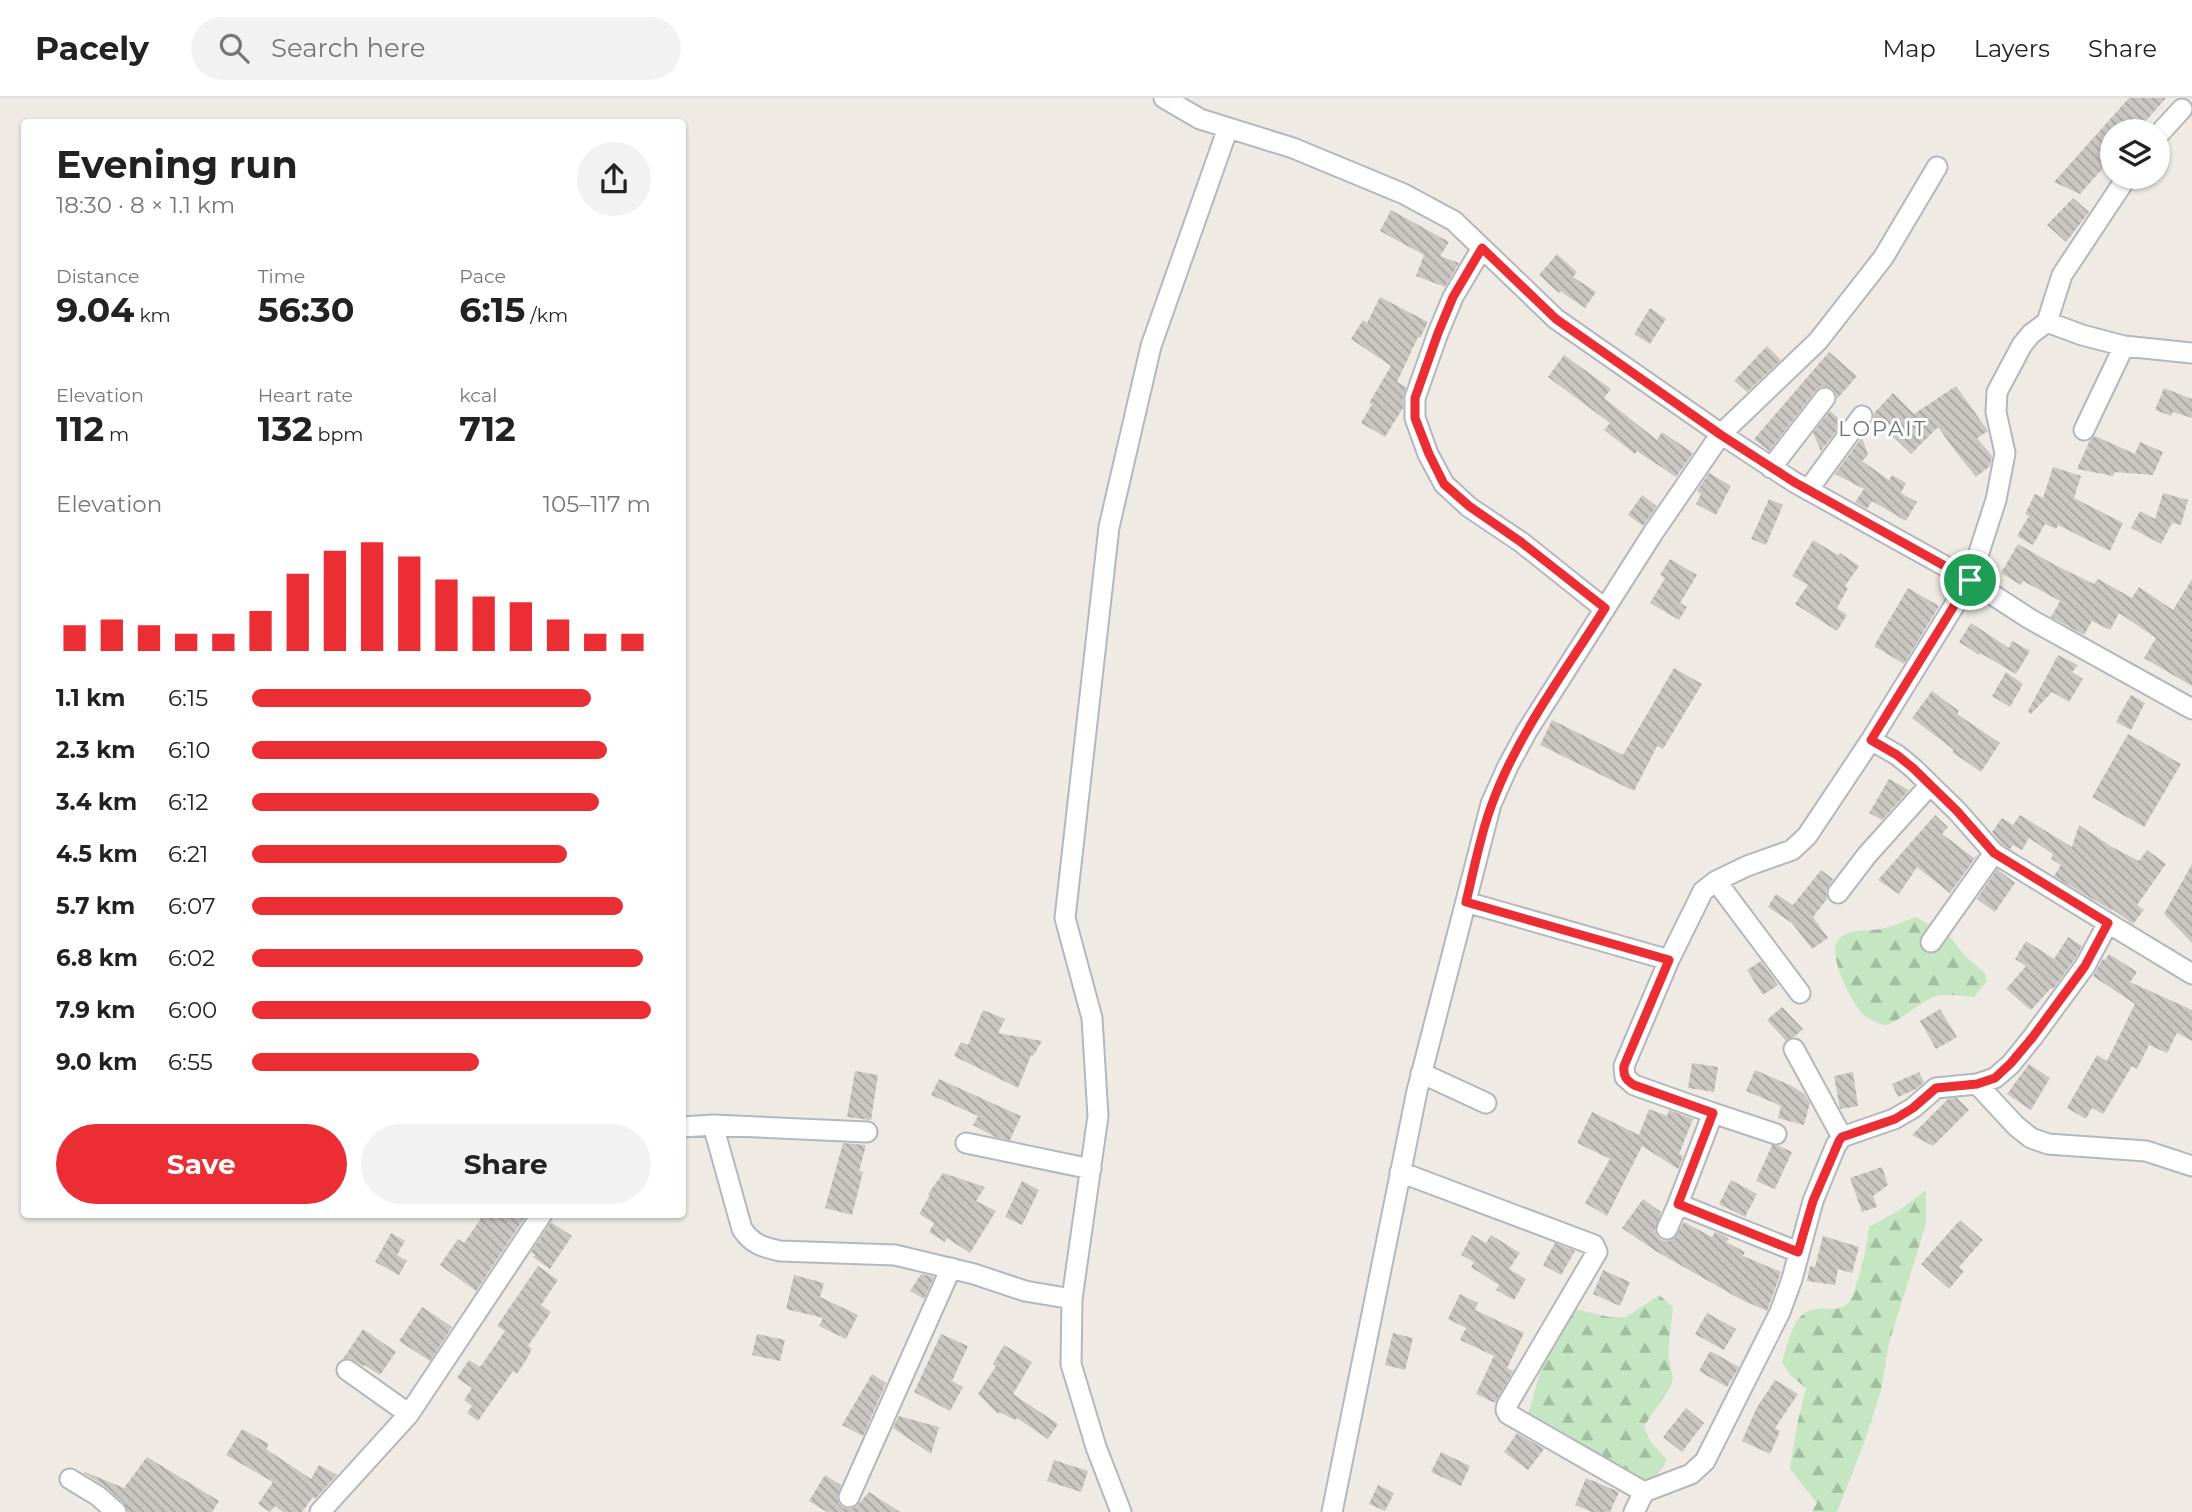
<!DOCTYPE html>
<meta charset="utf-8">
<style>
body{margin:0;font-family:Montserrat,sans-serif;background:#f2f2f2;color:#222;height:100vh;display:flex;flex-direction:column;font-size:26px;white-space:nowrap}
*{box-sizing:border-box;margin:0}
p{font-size:23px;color:#767676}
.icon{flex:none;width:38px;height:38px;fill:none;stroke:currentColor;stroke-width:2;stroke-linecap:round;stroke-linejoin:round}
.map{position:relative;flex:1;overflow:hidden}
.panel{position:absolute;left:21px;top:21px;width:665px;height:1099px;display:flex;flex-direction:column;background:#fff;border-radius:7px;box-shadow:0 2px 5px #0004}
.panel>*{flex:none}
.fabs{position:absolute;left:2100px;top:21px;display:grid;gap:14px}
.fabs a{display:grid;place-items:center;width:70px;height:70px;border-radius:50%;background:#fff;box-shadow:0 2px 5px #0004;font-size:35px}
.pin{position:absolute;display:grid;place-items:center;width:60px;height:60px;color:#fff;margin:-30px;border:4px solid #fff;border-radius:50%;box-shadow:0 2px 7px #0007}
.round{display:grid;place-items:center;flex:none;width:74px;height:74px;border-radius:37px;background:#f2f2f2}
.head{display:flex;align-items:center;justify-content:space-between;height:119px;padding:0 35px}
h1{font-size:38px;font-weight:700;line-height:52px}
.stats{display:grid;grid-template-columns:repeat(3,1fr);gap:10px;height:119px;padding:7px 35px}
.stats div{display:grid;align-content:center}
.stats b{font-size:35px;font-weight:700}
.stats small{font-size:19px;font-weight:400}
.stats p{font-size:19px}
.chart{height:196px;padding:14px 35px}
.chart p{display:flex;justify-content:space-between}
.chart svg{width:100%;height:126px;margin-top:7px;stroke:#ea2e34;stroke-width:6}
.cta{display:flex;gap:14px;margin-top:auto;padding:14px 35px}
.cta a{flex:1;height:80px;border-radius:42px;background:#ea2e34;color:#fff;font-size:28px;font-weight:700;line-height:80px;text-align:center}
.cta a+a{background:#f2f2f2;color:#222}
ul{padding:0 35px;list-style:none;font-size:23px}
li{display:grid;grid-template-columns:112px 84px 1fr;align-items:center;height:52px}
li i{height:18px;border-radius:9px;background:#ea2e34}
header{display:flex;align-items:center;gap:42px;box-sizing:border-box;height:98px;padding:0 35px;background:#fff;border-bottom:2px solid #e0e0e0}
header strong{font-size:33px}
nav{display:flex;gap:38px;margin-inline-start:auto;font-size:24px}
.search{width:490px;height:63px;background:#f2f2f2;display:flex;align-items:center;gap:18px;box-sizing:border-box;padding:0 24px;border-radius:38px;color:#767676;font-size:26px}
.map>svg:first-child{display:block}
</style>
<header>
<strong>Pacely</strong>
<div class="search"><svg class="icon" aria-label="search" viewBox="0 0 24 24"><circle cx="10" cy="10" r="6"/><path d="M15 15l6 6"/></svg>Search here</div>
<nav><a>Map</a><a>Layers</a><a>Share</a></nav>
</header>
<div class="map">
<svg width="2192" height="1414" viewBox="0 0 2192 1414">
<defs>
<pattern id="forest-firs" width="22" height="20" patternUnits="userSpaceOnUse" patternTransform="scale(1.75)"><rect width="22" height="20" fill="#c4e6c0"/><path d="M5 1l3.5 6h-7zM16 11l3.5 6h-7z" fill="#a2bea0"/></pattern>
<pattern id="building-back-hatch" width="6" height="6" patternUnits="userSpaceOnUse" patternTransform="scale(1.75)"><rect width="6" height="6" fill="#cac6c1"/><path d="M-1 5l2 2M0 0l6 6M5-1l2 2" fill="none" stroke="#a7a4a0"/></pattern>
</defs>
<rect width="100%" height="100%" fill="#efebe4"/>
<path fill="url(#forest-firs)" d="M 1916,819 L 1950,839 L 1966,859 L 1985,875 L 1987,883 L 1974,899 C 1961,898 1944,894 1931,900 C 1922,904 1891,928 1886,927 C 1881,927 1870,922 1866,919 C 1853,909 1825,855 1839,841 C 1850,830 1866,834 1880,831 C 1892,829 1904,823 1916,819 Z
M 1926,1092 L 1926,1126 L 1889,1245 L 1881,1293 L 1864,1345 L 1837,1414 L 1812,1414 L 1817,1405 L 1790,1371 L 1797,1327 L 1806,1290 L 1791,1278 L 1782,1264 C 1786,1252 1789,1238 1794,1228 C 1810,1197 1837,1221 1850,1203 C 1853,1199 1854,1192 1856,1187 C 1863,1167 1866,1151 1869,1129 L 1898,1113 Z
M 1659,1197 L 1673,1209 L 1668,1255 L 1673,1280 L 1671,1288 L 1644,1328 L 1650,1343 L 1667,1362 C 1657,1379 1654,1384 1634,1379 L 1553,1333 L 1528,1316 C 1540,1280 1546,1236 1576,1211 L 1609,1219 L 1626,1219 Z"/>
<path fill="url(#building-back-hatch)" d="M 2129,0 L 2166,0 L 2137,33 L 2112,33 L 2112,60 L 2080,96 L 2054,84 Z
M 2073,100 L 2089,114 L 2066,144 L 2047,127 Z
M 1391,112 L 1449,144 L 1440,158 L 1459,165 L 1445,189 L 1416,178 L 1424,157 L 1380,133 Z
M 1557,156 L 1577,174 L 1573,179 L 1596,194 L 1585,210 L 1560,193 L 1559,195 L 1539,177 Z
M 1380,199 L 1428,224 L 1420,240 L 1418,239 L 1397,284 L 1406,289 L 1403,300 L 1403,310 L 1385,339 L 1361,325 L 1372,306 L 1369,305 L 1391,268 L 1351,241 L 1363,222 L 1367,225 Z
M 1650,210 L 1666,221 L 1650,246 L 1634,236 Z
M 1767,248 L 1781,262 L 1747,294 L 1734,283 Z
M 1829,254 L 1857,278 L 1837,301 L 1836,295 L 1832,290 L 1821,288 L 1816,292 L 1769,353 L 1754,341 Z
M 1564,257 L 1611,291 L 1604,300 L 1657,342 L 1662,334 L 1693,355 L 1676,379 L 1637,353 L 1635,356 L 1604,332 L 1610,325 L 1548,279 Z
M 1956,288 L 1988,333 L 1977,340 L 1992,358 L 1990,368 L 1976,379 L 1956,354 L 1938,329 L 1911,356 L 1874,320 L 1874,315 L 1893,295 L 1914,316 Z
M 2164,290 L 2192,301 L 2192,320 L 2173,314 L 2171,318 L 2155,312 Z
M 1830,313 L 1843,324 L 1821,353 L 1813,335 Z
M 2095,338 L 2135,356 L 2140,344 L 2163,354 L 2153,377 L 2115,374 L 2113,378 L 2077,371 L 2090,342 Z
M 1862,339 L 1868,357 L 1862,363 L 1889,382 L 1892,377 L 1906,385 L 1901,395 L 1917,404 L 1906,423 L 1872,403 L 1867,411 L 1855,404 L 1864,391 L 1835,376 Z
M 2053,369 L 2081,378 L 2074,400 L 2123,425 L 2110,453 L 2058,427 L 2056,431 L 2045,426 L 2033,447 L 2017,438 L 2029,418 L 2025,416 L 2035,396 L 2043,400 Z
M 1709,375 L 1731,388 L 1716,417 L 1696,406 L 1701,396 L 1697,393 Z
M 2163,395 L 2188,402 L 2181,427 L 2172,425 L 2161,446 L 2131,430 L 2140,413 L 2155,421 Z
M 1642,397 L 1657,408 L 1643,428 L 1628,417 Z
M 1769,401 L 1783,407 L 1766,447 L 1751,441 Z
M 1813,442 L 1838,457 L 1840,455 L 1859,468 L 1845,488 L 1848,490 L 1837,510 L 1847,517 L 1837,533 L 1795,506 L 1808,487 L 1792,478 Z
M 2018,446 L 2057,468 L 2094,486 L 2098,481 L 2132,500 L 2139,489 L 2173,512 L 2192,481 L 2192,588 L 2144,560 L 2156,540 L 2119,515 L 2110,532 L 2092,523 L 2084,537 L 2051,519 L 2060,503 L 2023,483 L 2021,487 L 2001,475 Z
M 1670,461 L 1697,477 L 1680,505 L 1687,509 L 1679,522 L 1650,505 L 1665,480 L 1660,477 Z
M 1908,490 L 1939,508 L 1904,566 L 1874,548 Z
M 1971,525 L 2009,550 L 2012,543 L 2030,553 L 2016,576 L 1980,555 L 1979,557 L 1959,544 Z
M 2058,557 L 2078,567 L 2072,574 L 2083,581 L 2069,604 L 2052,594 L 2031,616 L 2028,613 Z
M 1674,570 L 1702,586 L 1663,651 L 1657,648 L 1634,693 L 1540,647 L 1552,622 L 1623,657 Z
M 2006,574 L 2023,586 L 2010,609 L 1992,598 Z
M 1932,593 L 1959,613 L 1957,616 L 2000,645 L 1981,674 L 1952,654 L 1954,652 L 1912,620 Z
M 2131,597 L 2145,605 L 2131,632 L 2116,624 Z
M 2128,636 L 2181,666 L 2144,729 L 2092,699 Z
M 1889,681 L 1909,692 L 1882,722 L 1869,715 Z
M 1935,717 L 1948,729 L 1942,736 L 1974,760 L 1978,756 L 1950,795 L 1917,769 L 1899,796 L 1878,782 Z
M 2020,717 L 2072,749 L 2079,727 L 2112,749 L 2139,763 L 2147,752 L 2166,766 L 2137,807 L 2144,812 L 2133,826 L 2112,811 L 2111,812 L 2054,778 L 2061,767 L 2051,761 L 2053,756 L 2029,740 L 2022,752 L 2013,747 L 2010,751 L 2002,746 L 1992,734 L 2002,720 L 2013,727 Z
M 2192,766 L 2192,845 L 2164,816 Z
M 1997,771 L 2015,785 L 1995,814 L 1977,801 Z
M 1821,772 L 1833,781 L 1826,793 L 1827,801 L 1813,819 L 1828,840 L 1812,851 L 1792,825 L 1768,809 L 1776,796 L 1793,807 Z
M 2068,839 L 2082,848 L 2075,861 L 2053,891 L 2051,890 L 2031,912 L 2006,891 L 2026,868 L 2015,861 L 2026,843 L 2054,861 Z
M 2109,856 L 2137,874 L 2130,884 L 2192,912 L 2192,943 L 2177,935 L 2167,955 L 2149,947 L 2137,971 L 2132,968 L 2103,1016 L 2092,1010 L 2086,1021 L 2067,1010 L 2097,957 L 2107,963 L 2135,906 L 2093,878 L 2103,861 L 2105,862 Z
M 1761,863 L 1778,887 L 1763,897 L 1747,872 Z
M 1782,909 L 1803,931 L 1794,939 L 1786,943 L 1767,922 Z
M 1940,911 L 1957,939 L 1936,951 L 1920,923 Z
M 983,912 L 1005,921 L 998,935 L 1042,943 L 1033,958 L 1031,957 L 1018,990 L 954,958 L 961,944 L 968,947 Z
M 1692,965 L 1718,969 L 1714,994 L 1688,990 Z
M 2029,966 L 2050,980 L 2031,1012 L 2007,996 Z
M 1755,972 L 1792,988 L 1804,996 L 1810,1005 L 1804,1027 L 1778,1020 L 1781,1008 L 1746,993 Z
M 855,973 L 878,977 L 871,1022 L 847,1019 Z
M 1853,974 L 1858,1008 L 1840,1011 L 1834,978 Z
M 1919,974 L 1924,984 L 1916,991 L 1898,999 L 1892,986 Z
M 939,981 L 1021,1018 L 1010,1042 L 995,1039 L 973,1027 L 978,1018 L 931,997 Z
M 1957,1000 L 1969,1012 L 1933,1048 L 1912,1037 L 1948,1001 Z
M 1649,1011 L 1667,1018 L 1669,1012 L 1693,1021 L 1679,1056 L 1683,1058 L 1679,1069 L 1678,1071 L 1642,1048 L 1607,1118 L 1585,1105 L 1610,1061 L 1577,1045 L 1592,1014 L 1639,1037 Z
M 843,1045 L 866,1047 L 859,1073 L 863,1074 L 852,1117 L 825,1110 Z
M 1772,1047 L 1779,1048 L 1792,1054 L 1775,1091 L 1756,1083 Z
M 1882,1069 L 1888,1087 L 1873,1098 L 1877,1109 L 1862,1114 L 1850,1080 Z
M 943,1075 L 985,1089 L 976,1103 L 996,1113 L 970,1155 L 947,1140 L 945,1144 L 929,1134 L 934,1125 L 919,1116 L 930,1097 L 928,1096 Z
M 1731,1082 L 1757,1096 L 1745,1119 L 1719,1106 Z
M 1022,1083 L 1039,1092 L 1022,1127 L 1005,1119 Z
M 1643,1101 L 1661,1114 L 1655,1132 L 1657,1138 L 1661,1142 L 1668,1143 L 1675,1140 L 1684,1124 L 1712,1139 L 1715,1134 L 1723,1137 L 1729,1141 L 1726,1144 L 1745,1154 L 1743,1158 L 1781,1174 L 1767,1213 L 1740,1201 L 1654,1152 L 1622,1130 Z
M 484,1116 L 527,1116 L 476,1193 L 440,1167 L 458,1141 L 464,1145 Z
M 1960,1122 L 1983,1142 L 1959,1169 L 1964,1173 L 1949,1191 L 1921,1166 Z
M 551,1124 L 572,1138 L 550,1171 L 533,1159 L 535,1157 L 531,1154 Z
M 391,1135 L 405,1143 L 397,1157 L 407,1163 L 399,1177 L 375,1164 Z
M 1472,1137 L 1486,1145 L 1491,1137 L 1520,1155 L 1509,1171 L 1526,1181 L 1514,1202 L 1496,1192 L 1499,1187 L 1471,1169 L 1474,1164 L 1461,1157 Z
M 1823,1138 L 1859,1149 L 1852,1175 L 1838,1171 L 1835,1187 L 1807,1183 L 1810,1168 L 1815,1169 Z
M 1555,1145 L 1575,1153 L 1561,1177 L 1543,1167 Z
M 538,1168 L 558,1182 L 541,1207 L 551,1214 L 528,1248 L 532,1251 L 526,1262 L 517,1276 L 513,1273 L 478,1323 L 467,1315 L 472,1308 L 464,1302 L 472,1290 L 457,1280 L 469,1262 L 480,1269 L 505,1233 L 497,1228 Z
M 1603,1172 L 1630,1184 L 1620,1208 L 1593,1196 Z
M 921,1176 L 934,1179 L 924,1201 L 910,1193 Z
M 794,1177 L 824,1185 L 820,1199 L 858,1217 L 846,1241 L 819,1228 L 823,1220 L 786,1211 Z
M 1460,1196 L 1478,1205 L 1475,1212 L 1524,1235 L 1507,1270 L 1513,1273 L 1495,1305 L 1476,1296 L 1494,1258 L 1460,1242 L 1466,1230 L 1448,1221 Z
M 422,1209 L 452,1229 L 430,1263 L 399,1243 Z
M 1707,1215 L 1736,1231 L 1724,1252 L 1695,1236 Z
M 363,1231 L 396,1254 L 380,1277 L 364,1267 L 363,1268 L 349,1260 L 343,1261 Z
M 1393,1235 L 1413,1240 L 1405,1272 L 1385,1267 Z
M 757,1236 L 785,1242 L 780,1263 L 752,1257 Z
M 941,1236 L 968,1248 L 952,1283 L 963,1289 L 950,1313 L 914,1294 Z
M 1004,1247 L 1032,1264 L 1013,1296 L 1058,1326 L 1048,1341 L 1017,1320 L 1015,1322 L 999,1314 L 998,1316 L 978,1296 L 996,1268 L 993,1266 Z
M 1710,1253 L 1739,1269 L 1727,1289 L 1699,1273 Z
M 872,1276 L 886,1285 L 863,1338 L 842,1327 Z
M 1775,1282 L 1798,1296 L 1775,1330 L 1780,1333 L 1770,1356 L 1742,1343 L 1756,1311 Z
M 1686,1310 L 1704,1325 L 1682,1354 L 1663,1339 Z
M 899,1318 L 939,1329 L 931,1356 L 893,1330 Z
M 242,1331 L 269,1346 L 266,1351 L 311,1381 L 319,1367 L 337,1377 L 315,1401 L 313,1399 L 302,1414 L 283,1414 L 275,1408 L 270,1414 L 258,1406 L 273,1384 L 226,1357 Z
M 1517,1335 L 1544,1351 L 1528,1372 L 1504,1354 Z
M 1441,1354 L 1470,1368 L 1461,1388 L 1431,1374 Z
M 147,1359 L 219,1403 L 212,1414 L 128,1414 L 124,1405 L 106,1389 L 84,1375 L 85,1374 L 124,1390 Z
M 1054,1362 L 1088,1373 L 1081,1394 L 1047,1383 Z
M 825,1377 L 841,1387 L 837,1400 L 839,1406 L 843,1410 L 850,1411 L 856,1409 L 869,1394 L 900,1414 L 827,1414 L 809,1403 Z
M 1586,1380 L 1619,1394 L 1610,1414 L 1592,1414 L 1575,1407 Z
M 1378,1387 L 1394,1395 L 1385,1413 L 1369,1406 Z"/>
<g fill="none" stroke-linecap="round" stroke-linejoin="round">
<g stroke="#b4b7bb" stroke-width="23">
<path id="minor" d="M 1164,0 L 1200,21 L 1293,50 L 1404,96 L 1454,123 L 1556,221 L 1721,336 L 1794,384 L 1970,482 L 2030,521 L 2192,611
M 2158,37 L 2182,11
M 1482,150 L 1453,199 L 1438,235 L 1415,300 L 1415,320 L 1428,356 L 1444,386 L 1469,409 L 1521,444 L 1605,511
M 2047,224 L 2062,177 L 2127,79
M 2084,332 L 2124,248
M 1771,370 L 1825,300
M 1808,392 L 1862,318
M 1716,783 L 1800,895
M 1838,795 L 1867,757 L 1930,687
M 1466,804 L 1669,862
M 2108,825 L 1994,755 L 1957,713 L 1913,670 L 1897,657 L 1871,642 L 1970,482 L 1996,402 L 2005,355 L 1996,314 L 1997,294 L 2022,247 L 2031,236 L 2047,224 L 2082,237 L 2124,248 L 2192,255
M 1931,844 L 1994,755
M 1794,951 L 1842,1039
M 1421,975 L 1486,1005
M 1977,986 L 2016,1028 L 2031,1040 L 2048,1046 L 2146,1053 L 2192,1068
M 1713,1015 L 1776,1036
M 713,1027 L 742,1131 C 752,1146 762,1149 780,1153 L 895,1157 L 974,1176 L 1025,1193 L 1072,1201
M 682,1029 L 713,1027 L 867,1034
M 966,1045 L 1091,1071
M 1400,1074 L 1594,1147 L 1597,1154 L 1507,1307 L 1506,1312 L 1508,1316 L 1644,1394
M 1667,1131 L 1678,1106
M 1798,1154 L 1678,1106 L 1713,1015 L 1634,987 L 1625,979 L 1624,968 L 1669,862 L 1703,793 L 1716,783 L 1747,768 L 1792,752 L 1807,738 L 1871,642
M 347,1272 L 409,1316
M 70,1381 L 98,1398 L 116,1414
M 849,1399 L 951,1170
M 320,1414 L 409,1316 L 542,1116
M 1121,1414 L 1096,1349 L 1071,1266 L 1072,1201 L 1098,1018 L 1092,920 L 1065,820 L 1109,429 L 1151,248 L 1228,30
M 1332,1414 L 1417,993 L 1491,706 L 1508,668 L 1527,633 L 1653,435 L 1721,336 L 1818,243 L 1883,160 L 1937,69
M 1634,1414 L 1644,1394 L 1691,1376 L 1705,1363 L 1780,1214 L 1792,1181 L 1813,1103 L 1836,1047 L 1842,1039 L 1894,1021 L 1913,1010 L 1936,990 L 1977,986 L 1995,980 L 2011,966 L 2032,940 L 2085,868 L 2108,825 L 2192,876"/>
</g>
<use href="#minor" stroke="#fff" stroke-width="19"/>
</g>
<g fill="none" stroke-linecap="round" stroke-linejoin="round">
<g stroke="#fff" stroke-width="14">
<path id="route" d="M 1482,150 L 1556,221 L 1721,337 L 1794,384 L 1970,482 L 1871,642 L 1897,657 L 1913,670 L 1957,713 L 1994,755 L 2108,825 L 2085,868 L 2032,940 L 2011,965 L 1995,980 L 1977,986 L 1936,990 L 1913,1010 L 1895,1021 L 1842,1039 L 1839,1043 L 1813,1103 L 1798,1154 L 1678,1106 L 1713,1015 L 1634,987 C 1626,982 1623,978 1624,968 L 1669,862 L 1466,804 C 1474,772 1480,737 1492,706 C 1517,637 1566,572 1605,510 L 1521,444 L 1469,408 L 1444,386 L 1429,356 L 1415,320 L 1415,300 L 1438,235 L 1453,199 Z"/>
</g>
<use href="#route" stroke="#ea2e34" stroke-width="9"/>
</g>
<g text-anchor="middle" stroke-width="6" stroke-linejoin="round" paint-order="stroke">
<g font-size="21" letter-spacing="2" fill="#6d7377" stroke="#fff">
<text x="1883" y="338">LOPAIT</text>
</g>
</g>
</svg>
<div class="fabs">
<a><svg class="icon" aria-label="layers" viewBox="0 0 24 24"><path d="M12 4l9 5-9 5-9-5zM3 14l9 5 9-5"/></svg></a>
</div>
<div class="pin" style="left:1970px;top:482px;background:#1e9e55"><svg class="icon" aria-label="arrive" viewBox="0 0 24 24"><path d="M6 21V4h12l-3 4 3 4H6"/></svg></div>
<section class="panel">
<div class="head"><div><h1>Evening run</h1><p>18:30 · 8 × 1.1 km</p></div><a class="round"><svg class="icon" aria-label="share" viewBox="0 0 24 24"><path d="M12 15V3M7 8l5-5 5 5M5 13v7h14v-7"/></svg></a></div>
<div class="stats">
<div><p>Distance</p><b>9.04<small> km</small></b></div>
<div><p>Time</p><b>56:30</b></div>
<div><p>Pace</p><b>6:15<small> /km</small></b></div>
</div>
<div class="stats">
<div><p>Elevation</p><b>112<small> m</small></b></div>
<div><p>Heart rate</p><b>132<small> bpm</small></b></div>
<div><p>kcal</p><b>712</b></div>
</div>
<div class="chart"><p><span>Elevation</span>105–117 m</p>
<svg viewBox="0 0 160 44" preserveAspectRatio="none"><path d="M5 44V35M15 44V33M25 44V35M35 44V38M45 44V38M55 44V30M65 44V17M75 44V9M85 44V6M95 44V11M105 44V19M115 44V25M125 44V27M135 44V33M145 44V38M155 44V38"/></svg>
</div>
<ul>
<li><b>1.1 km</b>6:15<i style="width:85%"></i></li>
<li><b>2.3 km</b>6:10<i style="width:89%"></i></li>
<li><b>3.4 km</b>6:12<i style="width:87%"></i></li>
<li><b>4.5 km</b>6:21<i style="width:79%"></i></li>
<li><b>5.7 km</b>6:07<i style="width:93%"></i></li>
<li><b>6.8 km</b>6:02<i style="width:98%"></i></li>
<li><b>7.9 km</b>6:00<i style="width:100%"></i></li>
<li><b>9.0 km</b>6:55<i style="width:57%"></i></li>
</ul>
<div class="cta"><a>Save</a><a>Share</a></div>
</section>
</div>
